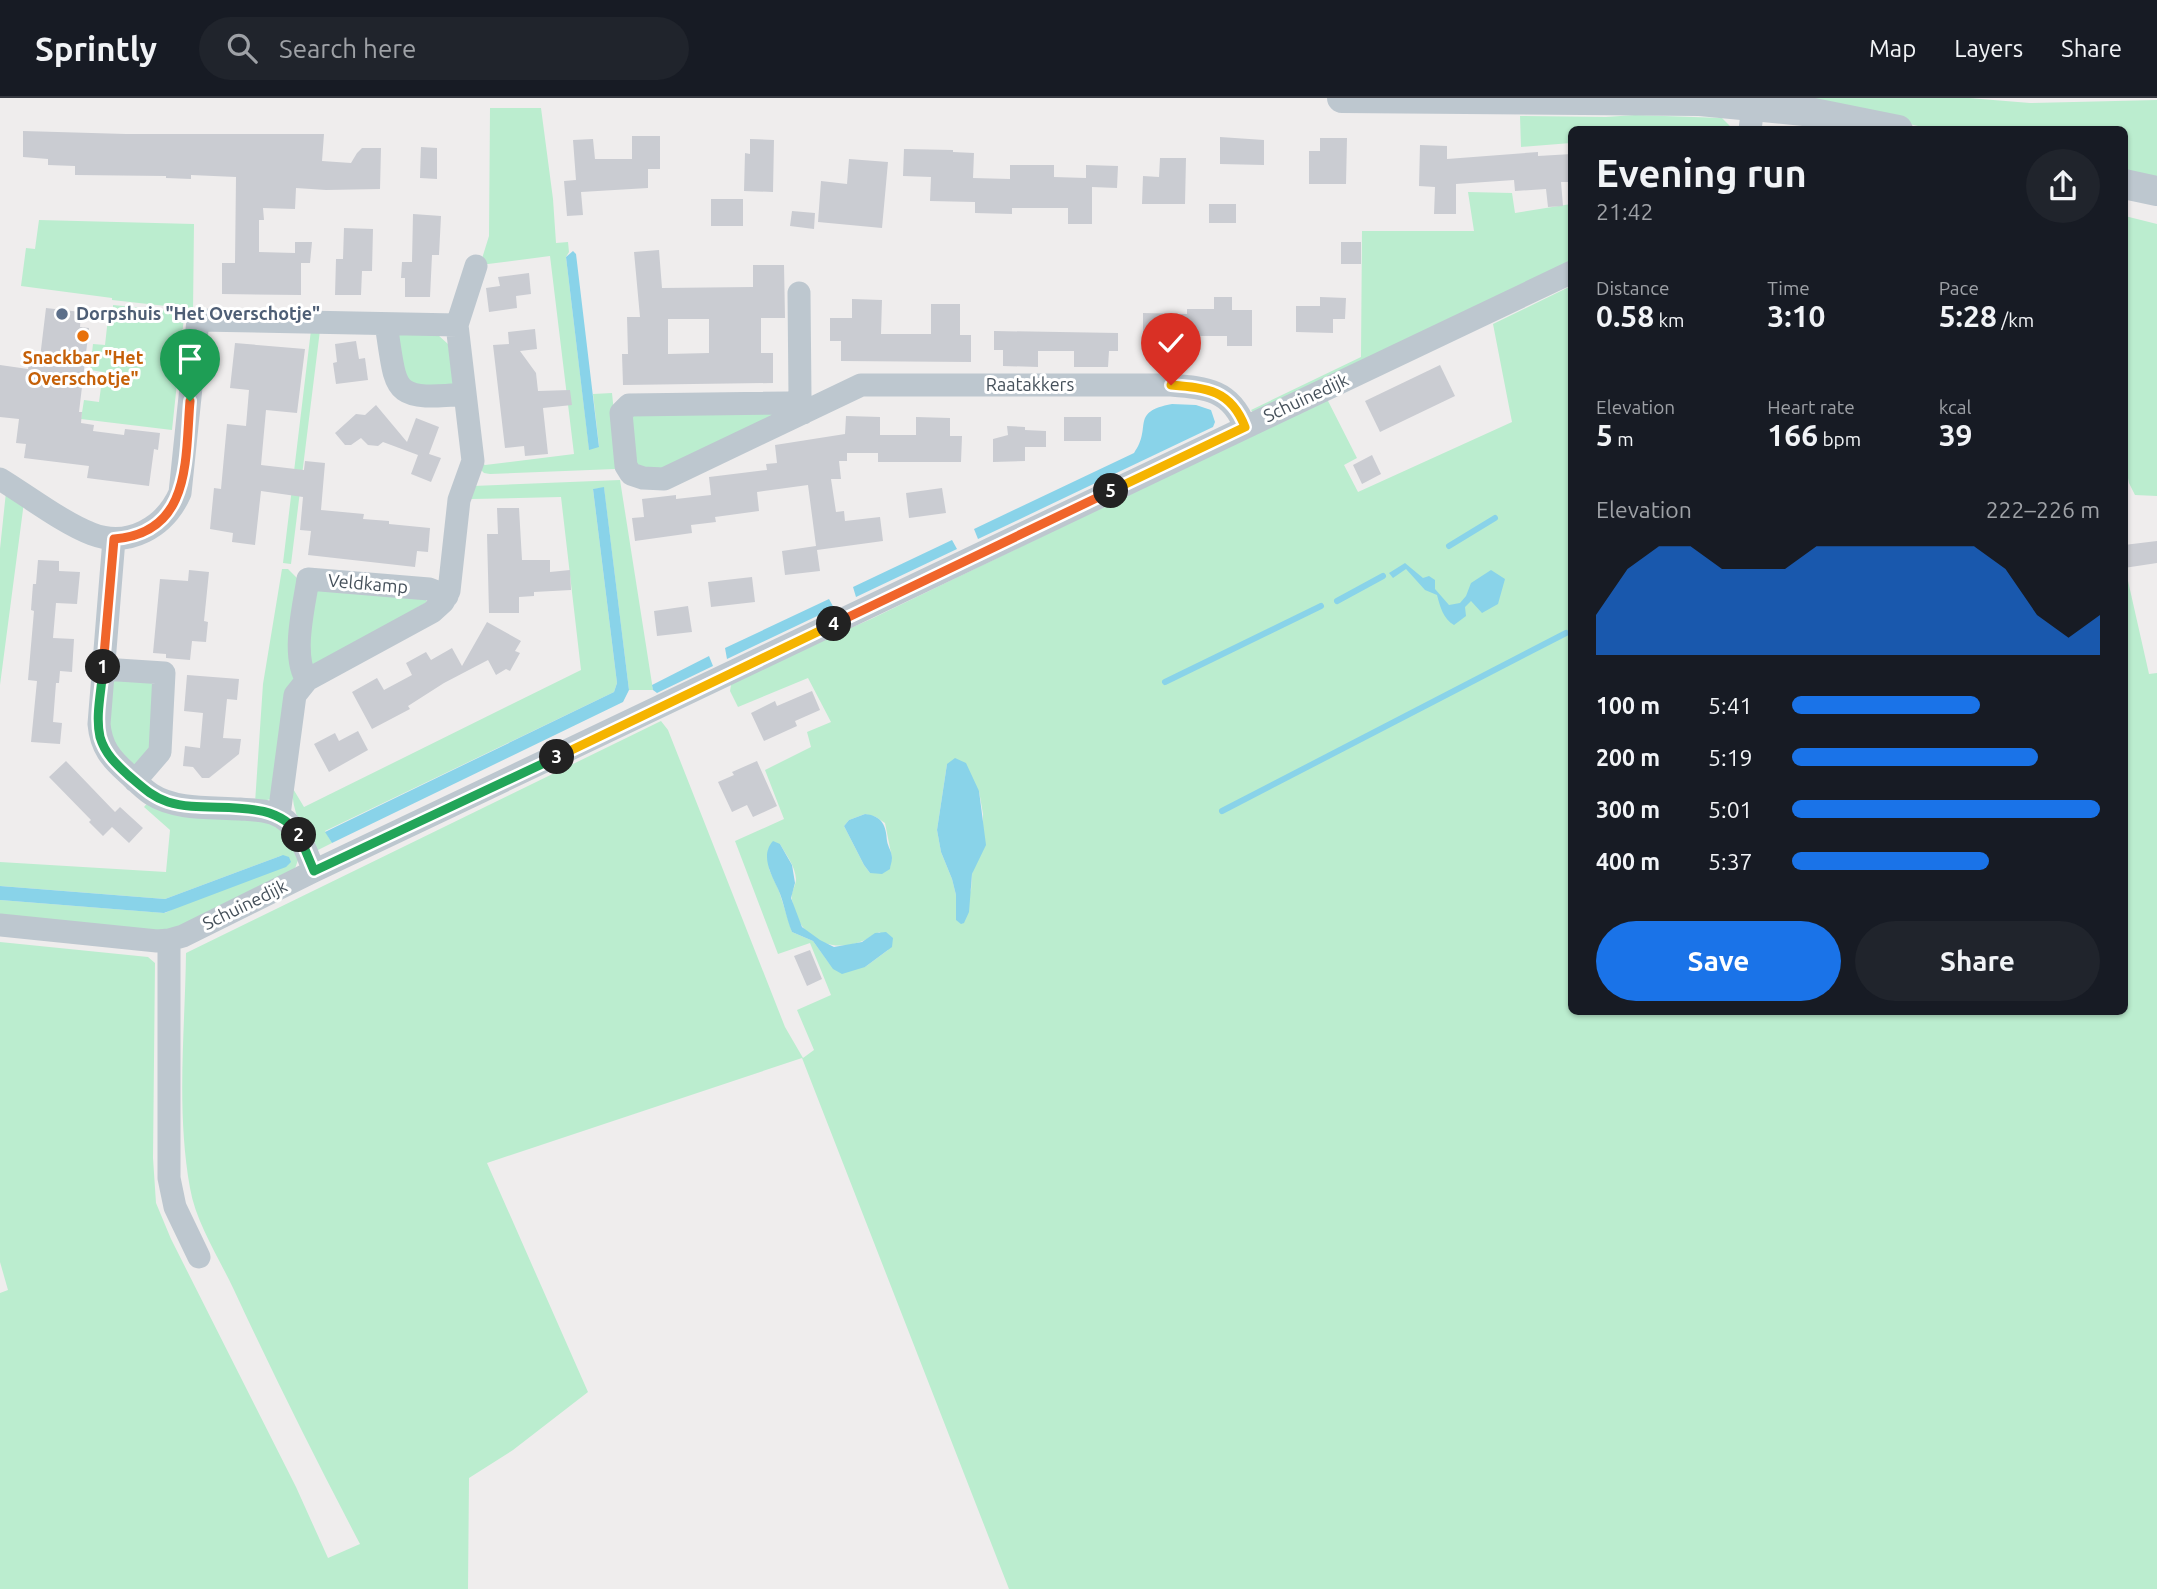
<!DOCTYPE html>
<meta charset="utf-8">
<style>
body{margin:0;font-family:Ubuntu,sans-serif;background:#20242c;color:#f1f3f6;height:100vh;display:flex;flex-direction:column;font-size:26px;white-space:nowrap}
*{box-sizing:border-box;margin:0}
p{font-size:23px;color:#9ea1a6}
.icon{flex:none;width:38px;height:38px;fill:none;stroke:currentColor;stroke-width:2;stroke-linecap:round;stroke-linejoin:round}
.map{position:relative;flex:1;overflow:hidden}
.side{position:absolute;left:1568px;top:28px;width:560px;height:889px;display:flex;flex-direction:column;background:#171b24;border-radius:10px;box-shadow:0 2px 5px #0004}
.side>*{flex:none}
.pin{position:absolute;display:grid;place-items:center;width:60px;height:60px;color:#fff;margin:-72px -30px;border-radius:50% 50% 50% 0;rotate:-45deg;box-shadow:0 0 7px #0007}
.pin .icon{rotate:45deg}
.km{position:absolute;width:35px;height:35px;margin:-18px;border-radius:50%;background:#222;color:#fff;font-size:19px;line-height:35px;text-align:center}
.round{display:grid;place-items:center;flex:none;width:74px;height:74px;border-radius:37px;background:#20242c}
.headline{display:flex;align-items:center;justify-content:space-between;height:119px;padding:0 28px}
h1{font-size:38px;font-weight:600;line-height:52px}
.stats{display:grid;grid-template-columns:repeat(3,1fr);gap:10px;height:119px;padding:7px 28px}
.stats div{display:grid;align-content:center}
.stats b{font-size:30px;font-weight:600}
.stats small{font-size:19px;font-weight:400}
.stats p{font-size:19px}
.chart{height:196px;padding:14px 28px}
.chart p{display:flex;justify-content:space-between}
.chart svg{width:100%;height:126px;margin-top:7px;fill:#1a73e8;opacity:.7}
.button{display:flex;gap:14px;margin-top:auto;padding:14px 28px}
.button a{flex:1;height:80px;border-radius:42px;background:#1a73e8;color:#fff;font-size:28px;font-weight:600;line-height:80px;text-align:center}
.button a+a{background:#20242c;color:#f1f3f6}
ul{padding:0 28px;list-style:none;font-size:23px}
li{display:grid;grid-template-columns:112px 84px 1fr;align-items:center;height:52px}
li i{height:18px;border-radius:9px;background:#1a73e8}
header{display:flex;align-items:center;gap:42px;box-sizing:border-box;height:98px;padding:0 35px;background:#171b24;border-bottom:2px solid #363941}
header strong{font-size:33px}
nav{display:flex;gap:38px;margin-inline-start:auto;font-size:24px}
.search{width:490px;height:63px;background:#20242c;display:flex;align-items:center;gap:18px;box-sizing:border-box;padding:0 24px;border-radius:38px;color:#9ea1a6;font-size:26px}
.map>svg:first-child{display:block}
</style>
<header>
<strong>Sprintly</strong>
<div class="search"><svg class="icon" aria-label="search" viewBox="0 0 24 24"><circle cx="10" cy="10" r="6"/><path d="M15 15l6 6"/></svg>Search here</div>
<nav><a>Map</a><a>Layers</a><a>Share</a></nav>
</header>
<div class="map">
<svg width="2157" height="1491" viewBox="0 0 2157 1491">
<rect width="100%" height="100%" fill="#efeded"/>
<path fill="#bbedcf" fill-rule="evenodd" d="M 1780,0 L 1969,0 L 2030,5 L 2157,2 L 2157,81 L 2125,73 L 2124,32 L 1933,31 Z
M 490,10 L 541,10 L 553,101 L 556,145 L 568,144 L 569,154 L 566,159 L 589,351 L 599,348 L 593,296 L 612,295 L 619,364 L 615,371 L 490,376 L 484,375 L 480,371 L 481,364 L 485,367 L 574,356 L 550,158 L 480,167 L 489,138 Z
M 1635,17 L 1722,20 L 1733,31 L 1572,32 L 1571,45 L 1521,49 L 1520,18 L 1606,19 Z
M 1468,94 L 1512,95 L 1515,115 L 1571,106 L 1571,167 L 1256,318 L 1251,312 L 1361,259 L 1362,133 L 1474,133 Z
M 2125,118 L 2157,126 L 2157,398 L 2135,397 L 2129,385 L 2125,365 Z
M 39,122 L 194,126 L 193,214 L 191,219 L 175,209 L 112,202 L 112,200 L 21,188 L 26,150 L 35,151 Z
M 1571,188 L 1572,914 L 2124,914 L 2125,474 L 2126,474 L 2149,576 L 2157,575 L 2157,1491 L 1009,1491 L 802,960 L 487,1065 L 588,1294 L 513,1352 L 469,1380 L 468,1491 L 0,1491 L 0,1195 L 8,1192 L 0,1164 L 0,844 L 148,859 L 155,865 L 153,1060 L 156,1105 L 171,1141 L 296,1389 L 328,1460 L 360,1446 C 316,1362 274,1278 234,1192 C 219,1160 196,1125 190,1090 C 176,1011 185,934 186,855 L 661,623 L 668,632 L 785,929 L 803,960 L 814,952 L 797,912 L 831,897 L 810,845 L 778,856 L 735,743 L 784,721 L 765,672 L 811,649 L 807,634 L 831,624 L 808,580 L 738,609 L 730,593 L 732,582 L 871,521 L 1327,301 L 1357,360 L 1344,367 L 1358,394 L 1512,324 L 1493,226 ZM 947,666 L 979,693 L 983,716 L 983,731 L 972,776 L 971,792 L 956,822 L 956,797 L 952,781 L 941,754 L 937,732 ZM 865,716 L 876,719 L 885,725 L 892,760 L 890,766 L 870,775 L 864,767 L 844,728 L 849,722 ZM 780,746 C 786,757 795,767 796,781 C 796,788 790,795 792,802 C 797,837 827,856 860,844 C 867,842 873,836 880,834 L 888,852 L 865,869 L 829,865 L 813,843 L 792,834 L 779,793 L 769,771 L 768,751 Z
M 113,207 L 174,213 L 184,219 L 172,332 L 81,321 L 84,302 L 99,304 L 103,274 L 90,272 L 93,246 L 105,247 L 109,211 L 113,211 Z
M 311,232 L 320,232 L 291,466 L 283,465 Z
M 395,236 L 438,237 L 448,246 L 455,288 L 409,289 Z
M 642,313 L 780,314 L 665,374 L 635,368 L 631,319 Z
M 620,382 L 653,592 L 629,592 L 604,390 L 593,391 L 617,585 L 614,594 L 325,733 L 332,745 L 316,753 C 302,734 292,713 292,689 L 304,709 L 581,572 L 561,399 L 471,401 L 473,388 Z
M 6,394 L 24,404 L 0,587 L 0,451 Z
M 282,471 L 288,471 L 299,482 L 296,578 L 271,701 L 255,705 L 263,586 Z
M 313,492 L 426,501 L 427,504 L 315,569 L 304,560 Z
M 141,579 L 153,586 L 153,650 L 144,664 L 132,667 L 121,662 L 105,624 L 113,583 Z
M 150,702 L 265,720 L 285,731 L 298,762 L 292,779 L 168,835 L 0,821 L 0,802 L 165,815 L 283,757 L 165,801 L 0,788 L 0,764 L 166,774 L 170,732 L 144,709 Z"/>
<path fill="#89d3e9" d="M 573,153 L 576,156 L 599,349 L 589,352 L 566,159 Z
M 1172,306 L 1196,307 L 1211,312 L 1215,324 L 1213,329 L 978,441 L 974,431 L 1134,355 C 1153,329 1129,314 1172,306 Z
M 604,389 L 629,592 L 623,604 L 332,745 L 325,734 L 614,594 L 617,585 L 593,391 Z
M 952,442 L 957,451 L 856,499 L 853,489 Z
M 1405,465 L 1423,480 L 1429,478 L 1435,482 L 1435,491 L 1449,507 L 1460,505 L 1466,498 L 1471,485 L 1491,472 L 1505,481 L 1498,506 L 1482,515 L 1471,503 L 1465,509 L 1466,518 L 1454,527 C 1443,521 1440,508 1437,497 L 1425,492 L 1406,471 L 1393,480 L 1389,475 Z
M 829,501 L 834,510 L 727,561 L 725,550 Z
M 709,558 L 713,568 L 657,595 L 653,592 L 652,587 Z
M 955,660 L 966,665 L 979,693 L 986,747 L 972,776 L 969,814 L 964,825 L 961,826 L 956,822 L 956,797 L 952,781 L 941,754 L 937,732 L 947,666 Z
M 865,716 C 883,718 886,728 887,743 C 888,749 892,754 892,760 C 892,764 890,768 890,771 L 882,776 L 870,775 L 864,767 L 844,728 L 849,722 Z
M 773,743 L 780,746 L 792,767 L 795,785 L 791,800 L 802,829 L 820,842 L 834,849 L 862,844 L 875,835 L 886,834 L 893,840 L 892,849 L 865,869 L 842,876 L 833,871 L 813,843 L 792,834 C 786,820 784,804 778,791 C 771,776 760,757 773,743 Z
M 283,757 L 289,759 L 291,764 L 286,769 L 164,815 L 0,802 L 0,788 L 165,801 Z"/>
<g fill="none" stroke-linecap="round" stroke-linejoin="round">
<path stroke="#89d3e9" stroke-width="6" d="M 1449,448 L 1495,420
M 1337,503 L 1383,478
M 1165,584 L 1321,508
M 1222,713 L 1566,535"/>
</g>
<path fill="#caccd2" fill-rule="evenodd" d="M 23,33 L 126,36 L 324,36 L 322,63 L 351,65 L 357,55 L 362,50 L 381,50 L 380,91 L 326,92 L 296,90 L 295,111 L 263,110 L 264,122 L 259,122 L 259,154 L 295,155 L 295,144 L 312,144 L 310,165 L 301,165 L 301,197 L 222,196 L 222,165 L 235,165 L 236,79 L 191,77 L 191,81 L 166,80 L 166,78 L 75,77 L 75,68 L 48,67 L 48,61 L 23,59 Z
M 632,38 L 660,38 L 660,71 L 648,71 L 648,90 L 581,94 L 583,117 L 567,118 L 564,83 L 576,82 L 573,42 L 593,41 L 595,61 L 632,61 Z
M 1220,39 L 1264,42 L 1264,67 L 1220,66 Z
M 1320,40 L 1347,40 L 1346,86 L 1309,86 L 1309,53 L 1320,53 Z
M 750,41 L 774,42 L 773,94 L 744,93 L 745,55 L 750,56 Z
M 1420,47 L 1447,48 L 1447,61 L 1538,54 L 1538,58 L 1572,56 L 1572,84 L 1561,84 L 1563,108 L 1548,109 L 1546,91 L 1515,93 L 1514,82 L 1456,86 L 1456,116 L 1434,116 L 1435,89 L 1419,88 Z
M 421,49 L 437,50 L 437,81 L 420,80 Z
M 904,51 L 953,52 L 953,54 L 974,55 L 973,80 L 1010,81 L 1010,67 L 1054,67 L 1054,79 L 1086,80 L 1086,67 L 1118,68 L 1117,90 L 1092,89 L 1092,126 L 1068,126 L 1068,110 L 1012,110 L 1012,116 L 975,115 L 975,104 L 930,103 L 931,79 L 903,78 Z
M 1160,60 L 1186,60 L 1185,106 L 1142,106 L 1143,78 L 1159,79 Z
M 849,61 L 888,64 L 882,130 L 818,124 L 821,83 L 847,86 Z
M 711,101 L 743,101 L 743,128 L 711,128 Z
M 1209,106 L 1236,106 L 1236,125 L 1209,125 Z
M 792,113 L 815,115 L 814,131 L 790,128 Z
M 413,116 L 441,118 L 439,157 L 432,157 L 430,199 L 405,199 L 405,180 L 401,180 L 402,164 L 412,164 Z
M 344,130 L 373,131 L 372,173 L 362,173 L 361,197 L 335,197 L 336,161 L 343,161 Z
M 1341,144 L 1361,144 L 1361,166 L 1341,166 Z
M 659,152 L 662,190 L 753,189 L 753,167 L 784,167 L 785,220 L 761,220 L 761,255 L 773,255 L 773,285 L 623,287 L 622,256 L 628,256 L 627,219 L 640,219 L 634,154 ZM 668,221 L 709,221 L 709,255 L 668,256 Z
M 529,175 L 531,196 L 516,198 L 517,210 L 489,214 L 486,190 L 500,188 L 498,179 Z
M 1214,199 L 1232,199 L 1232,212 L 1252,212 L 1252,248 L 1227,248 L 1227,238 L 1189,238 L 1189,256 L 1154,256 L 1155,238 L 1143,238 L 1143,215 L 1187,216 L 1187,211 L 1214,211 Z
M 1320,199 L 1346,200 L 1345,221 L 1333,221 L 1333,235 L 1296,234 L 1296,208 L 1320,208 Z
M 852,201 L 882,202 L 881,236 L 931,236 L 931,206 L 960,206 L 960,237 L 971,237 L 971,264 L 841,263 L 841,243 L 830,243 L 830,220 L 852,220 Z
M 46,210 L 81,214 L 80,229 L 89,230 L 79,314 L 82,314 L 81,325 L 94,327 L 93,333 L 124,337 L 125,331 L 160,335 L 158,352 L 154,351 L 149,388 L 87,380 L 89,368 L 24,360 L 26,346 L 16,345 L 19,321 L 0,319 L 0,267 L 28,271 L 29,266 L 39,268 Z
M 535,231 L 537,251 L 520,253 L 536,275 L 538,293 L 570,292 L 572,307 L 543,310 L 548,356 L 525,358 L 524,348 L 505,350 L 493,247 L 509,246 L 508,234 Z
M 994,233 L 1118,235 L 1118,253 L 1109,253 L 1108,269 L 1074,269 L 1074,253 L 1038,253 L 1038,269 L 1003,268 L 1003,252 L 994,252 Z
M 356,243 L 359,261 L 365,260 L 368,282 L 336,286 L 333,265 L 337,264 L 335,246 Z
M 235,245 L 305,251 L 297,315 L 266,312 L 261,367 L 304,372 L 305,363 L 325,365 L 321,412 L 364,416 L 363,421 L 389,423 L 389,426 L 430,430 L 428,454 L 417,453 L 415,469 L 308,457 L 311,433 L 300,432 L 303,399 L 261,393 L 255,447 L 232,444 L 233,435 L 210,431 L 214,390 L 221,391 L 227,326 L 246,328 L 249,292 L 230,290 Z
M 1440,267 L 1455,298 L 1380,334 L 1365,303 Z
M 376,307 L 407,344 L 416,320 L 439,329 L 429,356 L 441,360 L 431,384 L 411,376 L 418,357 L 383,344 L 378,348 L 368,347 L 361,340 L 351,347 L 345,347 L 335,335 L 356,316 L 365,317 Z
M 846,318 L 880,319 L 880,337 L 916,337 L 916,319 L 950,320 L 950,338 L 962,338 L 961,364 L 878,364 L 878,355 L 847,355 L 847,363 L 839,363 L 841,381 L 831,381 L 836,414 L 844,413 L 845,423 L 880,419 L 883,443 L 817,452 L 820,473 L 785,477 L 782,453 L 816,448 L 808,387 L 757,394 L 759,413 L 715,419 L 716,424 L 691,427 L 692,435 L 635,443 L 632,420 L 644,419 L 642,401 L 676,397 L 676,401 L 711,397 L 709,379 L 767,372 L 766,366 L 777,365 L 775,347 L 845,336 Z
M 1064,319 L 1101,319 L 1101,343 L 1064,343 Z
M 1007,328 L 1025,329 L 1025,332 L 1046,333 L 1046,349 L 1025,349 L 1025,363 L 993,364 L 993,341 L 1008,337 Z
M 1372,357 L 1381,376 L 1362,386 L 1353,367 Z
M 942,390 L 946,415 L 909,420 L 906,395 Z
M 497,410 L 519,410 L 522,462 L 550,462 L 550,474 L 570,472 L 571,492 L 534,494 L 534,498 L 519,499 L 519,515 L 489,515 L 487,436 L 498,436 Z
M 2157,443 L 2157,465 L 2124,470 L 2124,447 Z
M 38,462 L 59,463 L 59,473 L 80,474 L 77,506 L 56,505 L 53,540 L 74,541 L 72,574 L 60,573 L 59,585 L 56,585 L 53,624 L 62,625 L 60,646 L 31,644 L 37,583 L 28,582 L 34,513 L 31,512 L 33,486 L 36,486 Z
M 189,472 L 209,474 L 204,523 L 208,524 L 206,544 L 192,543 L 190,562 L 166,560 L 166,556 L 153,555 L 160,481 L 188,483 Z
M 752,479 L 755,504 L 711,509 L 708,484 Z
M 688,508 L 692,534 L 657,538 L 654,513 Z
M 487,524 L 521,543 L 515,553 L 520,555 L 510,573 L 506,571 L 496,577 L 488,562 L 444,585 L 408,608 L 410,611 L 372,631 L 352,594 L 377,580 L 384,592 L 412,577 L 406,565 L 426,554 L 431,562 L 452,550 L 462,568 Z
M 187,577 L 239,581 L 237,602 L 227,601 L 223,640 L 241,641 L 239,656 L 209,680 L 202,680 L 193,669 L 183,668 L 185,648 L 200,650 L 203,615 L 184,613 Z
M 812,593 L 820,612 L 795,623 L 797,628 L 764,643 L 751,615 L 775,603 L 777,608 Z
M 358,633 L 368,652 L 329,674 L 314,646 L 335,635 L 339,643 Z
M 66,663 L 115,714 L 120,709 L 143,730 L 129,745 L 112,729 L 103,738 L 89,724 L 91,722 L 49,679 Z
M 757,663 L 777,708 L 753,719 L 747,707 L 732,714 L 718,684 L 734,677 L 732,674 Z
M 810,852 L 822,881 L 807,888 L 794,858 Z"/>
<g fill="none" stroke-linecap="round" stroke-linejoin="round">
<path stroke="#bdc7cf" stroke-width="23" d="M 1750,32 L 1752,16 L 1762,0
M 386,226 C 397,295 390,303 465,296
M 794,309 L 800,299 L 799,195
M 803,315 L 788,305 L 629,307 L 621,315 L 626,368 L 631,376 L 643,380 L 664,381 L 861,287 L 1171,287 C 1207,290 1231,292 1245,329
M 0,381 C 28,398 63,425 92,436 C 129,450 165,429 180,395 L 198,222 L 457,227
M 114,441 L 99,626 C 101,649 111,661 127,675 C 135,682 142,690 151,696 C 175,712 212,709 240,711 C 254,712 269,712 281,719 C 300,731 306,754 314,773
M 103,571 L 164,575 L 160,654 L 135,683
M 307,582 C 291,558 304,509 308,481 L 429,491 L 447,498
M 279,717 L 295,597 L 307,582 L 432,514 L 443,504 L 449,493 L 459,402 L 473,363 L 457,227 L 476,168
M 0,827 L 157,843 L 169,842 L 183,838 L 314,773 L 1572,174
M 169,842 L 169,1080 L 175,1109 L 199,1159"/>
<path stroke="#bdc7cf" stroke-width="30" d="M 1342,0 L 1700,3 L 1804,13 L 1898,32
M 2124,86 L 2157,93"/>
</g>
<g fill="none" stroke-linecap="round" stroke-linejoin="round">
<g stroke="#fff" stroke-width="14">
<path id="split-1" d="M 103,569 L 114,441 C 192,435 185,361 190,303"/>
</g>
<g stroke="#fff" stroke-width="14">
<path id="split-2" d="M 103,569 C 102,591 95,617 100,639 C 105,656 116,666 128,677 C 141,688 152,699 168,704 C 209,717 272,696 299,737"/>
</g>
<g stroke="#fff" stroke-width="14">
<path id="split-3" d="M 299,737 L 314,773 L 557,659"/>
</g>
<g stroke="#fff" stroke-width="14">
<path id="split-4" d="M 557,659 L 834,526"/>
</g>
<g stroke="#fff" stroke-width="14">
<path id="split-5" d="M 834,526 L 1111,393"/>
</g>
<g stroke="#fff" stroke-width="14">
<path id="split-6" d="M 1111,393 L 1245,329 C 1231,292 1207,290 1171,287"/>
</g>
<use href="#split-1" stroke="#f0652b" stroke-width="9"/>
<use href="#split-2" stroke="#22a559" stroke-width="9"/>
<use href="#split-3" stroke="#22a559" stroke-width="9"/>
<use href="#split-4" stroke="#f5b400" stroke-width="9"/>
<use href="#split-5" stroke="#f0652b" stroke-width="9"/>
<use href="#split-6" stroke="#f5b400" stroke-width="9"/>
</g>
<circle fill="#5c6f8a" stroke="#fff" stroke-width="2.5" cx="62" cy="216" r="7"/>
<circle fill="#e8710a" stroke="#fff" stroke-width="2.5" cx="83" cy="238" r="7"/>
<g text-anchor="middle" stroke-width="6" stroke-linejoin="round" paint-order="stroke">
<g font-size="18" font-weight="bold" fill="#4e5e75" stroke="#fff" text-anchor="start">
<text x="76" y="222">Dorpshuis "Het Overschotje"</text>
</g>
<g font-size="18" font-weight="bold" fill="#c56008" stroke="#fff">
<text x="83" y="266">Snackbar "Het<tspan x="83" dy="21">Overschotje"</tspan></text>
</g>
<g font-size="18" fill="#45505a" stroke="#fff">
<text x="1030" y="293">Raatakkers</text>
<text transform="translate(1306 300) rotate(-25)" y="6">Schuinedijk</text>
<text transform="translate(368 486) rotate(5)" y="6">Veldkamp</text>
<text transform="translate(245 807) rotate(-26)" y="6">Schuinedijk</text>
</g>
</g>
</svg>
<div class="pin" style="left:190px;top:303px;background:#1e9e55"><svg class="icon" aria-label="arrive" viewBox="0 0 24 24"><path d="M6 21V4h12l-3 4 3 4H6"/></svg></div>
<div class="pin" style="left:1171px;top:287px;background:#d93025"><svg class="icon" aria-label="check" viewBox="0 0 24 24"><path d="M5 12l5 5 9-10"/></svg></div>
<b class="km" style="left:103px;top:569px">1</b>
<b class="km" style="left:299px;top:737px">2</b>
<b class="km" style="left:557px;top:659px">3</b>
<b class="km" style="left:834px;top:526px">4</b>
<b class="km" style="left:1111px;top:393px">5</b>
<section class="side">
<div class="headline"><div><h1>Evening run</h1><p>21:42</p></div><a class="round"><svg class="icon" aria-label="share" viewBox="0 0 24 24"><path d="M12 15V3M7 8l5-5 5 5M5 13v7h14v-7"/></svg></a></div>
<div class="stats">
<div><p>Distance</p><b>0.58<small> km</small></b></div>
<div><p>Time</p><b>3:10</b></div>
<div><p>Pace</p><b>5:28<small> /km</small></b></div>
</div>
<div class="stats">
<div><p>Elevation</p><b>5<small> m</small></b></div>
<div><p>Heart rate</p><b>166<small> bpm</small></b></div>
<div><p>kcal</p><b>39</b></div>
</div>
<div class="chart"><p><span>Elevation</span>222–226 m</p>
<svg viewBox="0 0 160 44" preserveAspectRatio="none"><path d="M0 44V30L10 14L20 6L30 6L40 14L50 14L60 14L70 6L80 6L90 6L100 6L110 6L120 6L130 14L140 30L150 38L160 30V44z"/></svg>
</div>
<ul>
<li><b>100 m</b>5:41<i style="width:61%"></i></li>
<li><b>200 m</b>5:19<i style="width:80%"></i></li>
<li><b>300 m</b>5:01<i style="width:100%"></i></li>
<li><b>400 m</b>5:37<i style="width:64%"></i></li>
</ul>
<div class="button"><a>Save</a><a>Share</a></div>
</section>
</div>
